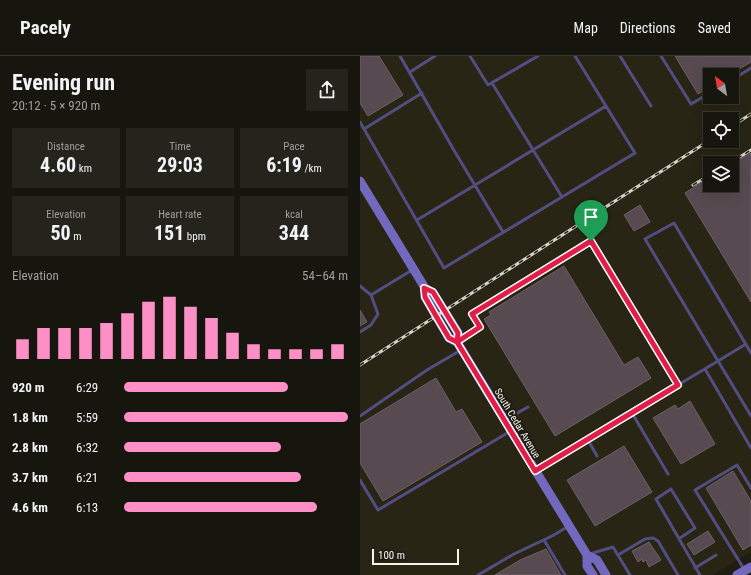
<!DOCTYPE html>
<meta charset="utf-8">
<style>
body{margin:0;font-family:"Roboto Condensed",sans-serif;background:#24231c;color:#f1f3f6;height:100vh;display:flex;flex-direction:column;font-size:15px;white-space:nowrap}
*{box-sizing:border-box;margin:0}
p{font-size:13px;color:#9e9f9e}
.icon{flex:none;width:22px;height:22px;fill:none;stroke:currentColor;stroke-width:2;stroke-linecap:round;stroke-linejoin:round}
.map{position:relative;flex:1;overflow:hidden}
.drawer{display:flex;flex-direction:column;background:#17160e;width:360px}
.drawer>*{flex:none}
.needle{width:26px;rotate:329deg}
.buttons{position:absolute;left:343px;top:12px;display:grid;gap:8px}
.buttons a{display:grid;place-items:center;width:36px;height:36px;border-radius:0px;background:#17160e;box-shadow:0 4px 16px #0002,0 0 0 1px #36352e;font-size:20px}
.scale{position:absolute;left:12px;bottom:10px;width:87px;box-sizing:border-box;padding-left:4px;border:2px solid #f5f4ec;border-top:0;font-size:11px;line-height:14px;white-space:nowrap;color:#f5f4ec;-webkit-text-stroke:3px #1f1d12;paint-order:stroke}
.pin{position:absolute;display:grid;place-items:center;width:34px;height:34px;color:#fff;margin:-41px -17px;border-radius:50% 50% 50% 0;rotate:-45deg;box-shadow:0 0 4px #0007}
.pin .icon{rotate:45deg}
.round{display:grid;place-items:center;flex:none;width:42px;height:42px;border-radius:0px;background:#24231c}
.headline{display:flex;align-items:center;justify-content:space-between;height:68px;padding:0 12px}
h1{font-size:22px;font-weight:700;line-height:30px}
.figures{display:grid;grid-template-columns:repeat(3,1fr);gap:6px;height:68px;padding:4px 12px}
.figures div{display:grid;align-content:center;border-radius:0px;background:#24231c;text-align:center}
.figures b{font-size:20px;font-weight:700}
.figures small{font-size:11px;font-weight:400}
.figures p{font-size:11px}
.chart{height:112px;padding:8px 12px}
.chart p{display:flex;justify-content:space-between}
.chart svg{width:100%;height:72px;margin-top:4px;stroke:#fb8fc6;stroke-width:6}
ul{padding:0 12px;list-style:none;font-size:13px}
li{display:grid;grid-template-columns:64px 48px 1fr;align-items:center;height:30px}
li i{height:10px;border-radius:5px;background:#fb8fc6}
header{display:flex;align-items:center;gap:24px;box-sizing:border-box;height:56px;padding:0 20px;background:#17160e;border-bottom:1px solid #36352e}
header strong{font-size:19px}
nav{display:flex;gap:22px;margin-inline-start:auto;font-size:14px}
main{display:flex;flex:1;min-height:0}
.map>svg:first-child{display:block}
</style>
<header>
<strong>Pacely</strong>
<nav><a>Map</a><a>Directions</a><a>Saved</a></nav>
</header>
<main>
<section class="drawer">
<div class="headline"><div><h1>Evening run</h1><p>20:12 · 5 × 920 m</p></div><a class="round"><svg class="icon" aria-label="share" viewBox="0 0 24 24"><path d="M12 15V3M7 8l5-5 5 5M5 13v7h14v-7"/></svg></a></div>
<div class="figures">
<div><p>Distance</p><b>4.60<small> km</small></b></div>
<div><p>Time</p><b>29:03</b></div>
<div><p>Pace</p><b>6:19<small> /km</small></b></div>
</div>
<div class="figures">
<div><p>Elevation</p><b>50<small> m</small></b></div>
<div><p>Heart rate</p><b>151<small> bpm</small></b></div>
<div><p>kcal</p><b>344</b></div>
</div>
<div class="chart"><p><span>Elevation</span>54–64 m</p>
<svg viewBox="0 0 160 44" preserveAspectRatio="none"><path d="M5 44V32M15 44V25M25 44V25M35 44V25M45 44V22M55 44V16M65 44V9M75 44V6M85 44V12M95 44V19M105 44V28M115 44V35M125 44V38M135 44V38M145 44V38M155 44V35"/></svg>
</div>
<ul>
<li><b>920 m</b>6:29<i style="width:73%"></i></li>
<li><b>1.8 km</b>5:59<i style="width:100%"></i></li>
<li><b>2.8 km</b>6:32<i style="width:70%"></i></li>
<li><b>3.7 km</b>6:21<i style="width:79%"></i></li>
<li><b>4.6 km</b>6:13<i style="width:86%"></i></li>
</ul>
</section>
<div class="map">
<svg width="391" height="519" viewBox="0 0 391 519">
<rect width="100%" height="100%" fill="#1f1d12"/>
<path fill="#282514" fill-rule="evenodd" d="M 0,0 L 391,0 L 391,496 L 352,519 L 0,519 ZM 350,19 L 372,19 L 372,41 L 350,41 ZM 350,63 L 372,63 L 372,85 L 350,85 ZM 350,107 L 372,107 L 372,129 L 350,129 Z"/>
<path fill="#574a50" stroke="#6d6066" d="M 0,0 L 19,0 L 43,39 L 8,60 L 0,47 Z
M 315,0 L 391,0 L 391,6 L 369,19 L 350,19 L 350,31 L 338,38 Z
M 391,97 L 391,246 L 325,137 L 350,121 L 350,129 L 372,129 L 372,108 Z
M 280,149 L 290,166 L 274,175 L 264,159 Z
M 204,210 L 264,309 L 278,301 L 291,322 L 195,380 L 124,263 L 131,259 L 129,256 Z
M 0,254 L 7,266 L 0,270 Z
M 76,322 L 96,356 L 102,353 L 122,386 L 23,445 L 0,407 L 0,368 Z
M 330,345 L 355,388 L 321,408 L 293,362 L 315,349 L 318,353 Z
M 264,390 L 292,436 L 235,470 L 207,424 Z
M 373,415 L 391,445 L 391,489 L 383,494 L 346,432 Z
M 348,475 L 355,486 L 334,499 L 327,488 Z
M 289,486 L 301,504 L 289,511 L 286,504 L 283,506 L 282,503 L 278,506 L 272,495 Z
M 186,493 L 201,519 L 135,519 L 160,504 Z"/>
<g fill="none" stroke-linecap="round" stroke-linejoin="round">
<path stroke="#524e82" stroke-width="3" d="M 40,0 L 95,96 L 143,176
M 110,0 L 128,29 L 178,0
M 260,0 L 291,50
M 301,0 L 331,48 L 350,37
M 50,16 L 75,0
M 372,24 L 391,12
M 132,27 L 202,141
M 0,66 L 84,212 L 275,97 L 215,0
M 4,73 L 62,37
M 57,164 L 246,50
M 0,230 L 11,239 L 18,258 L 11,269 L 0,276
M 11,239 L 52,214
M 99,285 L 120,271 L 112,258 L 231,185 L 318,329 L 358,305 L 285,183 L 314,167 L 391,297
M 386,288 L 358,305 L 391,360
M 345,313 L 391,392
M 272,357 L 308,418
M 0,360 L 67,314 L 101,294
M 145,364 L 168,351
M 228,384 L 237,400
M 0,424 L 18,454 L 149,376
M 320,482 L 335,472 L 311,433 L 296,443 L 340,519
M 184,484 L 205,519
M 230,498 L 253,491 L 270,519
M 258,499 L 285,483 L 293,482 L 298,485 L 318,519
M 335,512 L 356,499
M 384,513 L 335,434 L 377,409 L 391,432
M 118,519 L 154,498 L 192,480 L 209,470"/>
<path stroke="#524e82" stroke-width="6" d="M 175,415 L 318,329"/>
<path stroke="#7268bd" stroke-width="9" d="M 0,125 L 65,232 L 65,241 L 76,260 L 89,282 L 97,286 L 227,499 L 227,510 L 233,519
M 65,232 L 73,237 L 98,277 L 97,286
M 227,499 L 237,504 L 246,519
M 377,519 L 391,511"/>
<g stroke="#d5d4cc" stroke-width="3">
<path id="rail" d="M 372,70 L 391,58
M 370,107 L 391,94
M 333,129 L 350,119
M 0,309 L 350,84"/>
</g>
<use href="#rail" stroke="#1f1d12" stroke-width="1.5" stroke-dasharray="4.5" stroke-linecap="butt"/>
</g>
<g fill="none" stroke-linecap="round" stroke-linejoin="round">
<g stroke="#fff" stroke-width="8">
<path id="route" d="M 231,185 L 112,258 L 120,271 L 97,286 L 89,282 L 76,260 L 65,241 L 64,232 L 73,236 L 98,277 L 97,286 L 175,415 L 318,329 L 231,185"/>
</g>
<use href="#route" stroke="#e11d48" stroke-width="5"/>
</g>
<g text-anchor="middle" stroke-width="4" stroke-linejoin="round" paint-order="stroke">
<g font-size="10" fill="#f5f4ec" stroke="#1f1d12">
<text transform="translate(158 367) rotate(59)" y="4">South Cedar Avenue</text>
</g>
</g>
</svg>
<div class="buttons">
<a><svg class="needle" viewBox="-14 -14 28 28"><path d="M0-13l5 13h-10z" fill="#e53935"/><path d="M0 13l5-13h-10z" fill="#9e9f9e"/></svg></a>
<a><svg class="icon" aria-label="locate" viewBox="0 0 24 24"><circle cx="12" cy="12" r="6"/><path d="M12 2v4M12 18v4M2 12h4M18 12h4"/></svg></a>
<a><svg class="icon" aria-label="layers" viewBox="0 0 24 24"><path d="M12 4l9 5-9 5-9-5zM3 14l9 5 9-5"/></svg></a>
</div>
<div class="scale">100 m</div>
<div class="pin" style="left:231px;top:185px;background:#1e9e55"><svg class="icon" aria-label="arrive" viewBox="0 0 24 24"><path d="M6 21V4h12l-3 4 3 4H6"/></svg></div>
</div>
</main>
